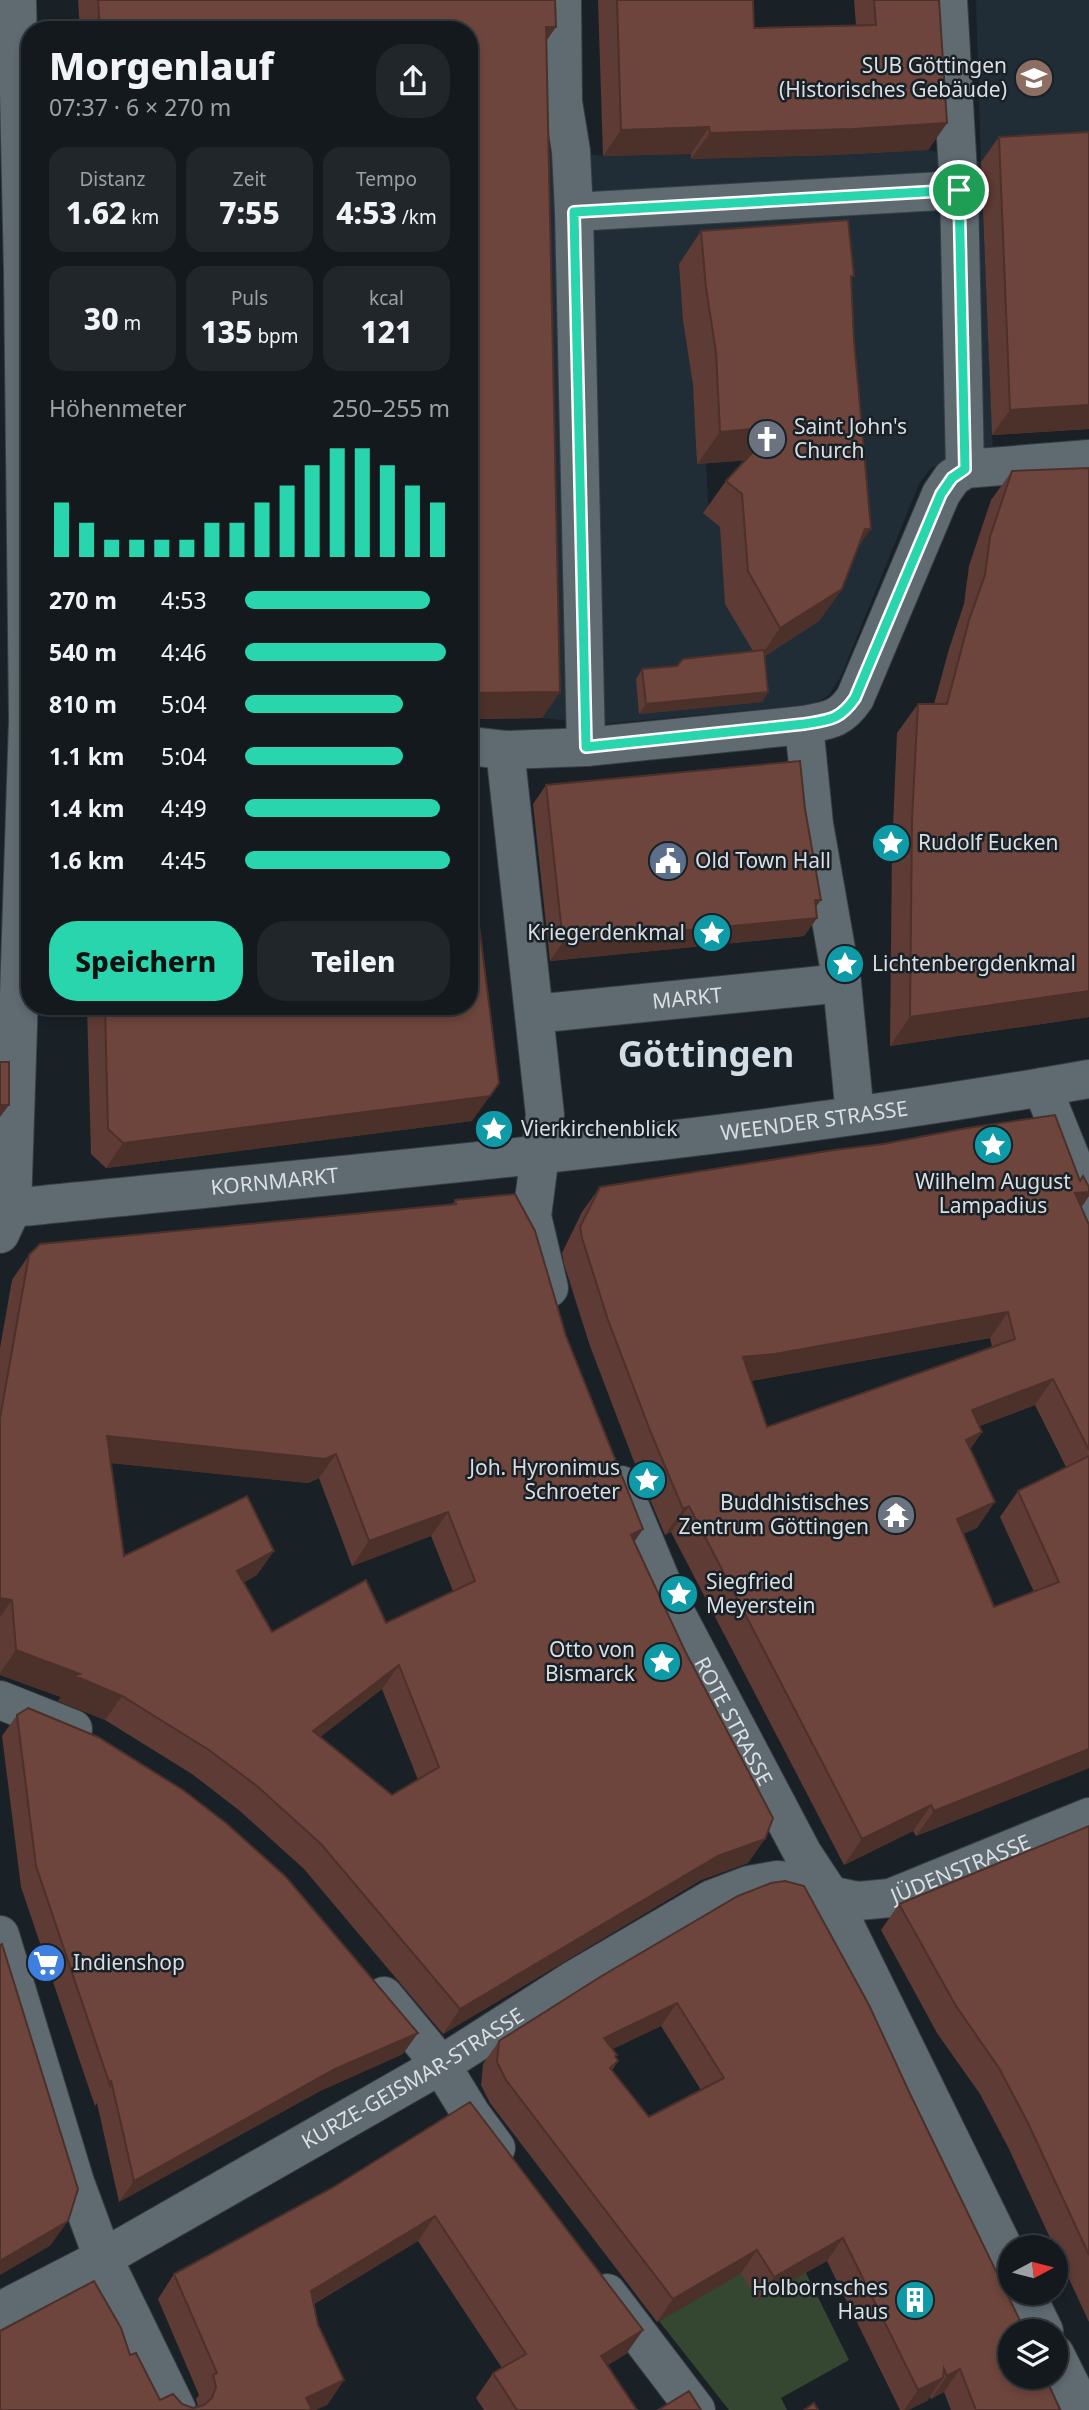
<!DOCTYPE html>
<html lang="de">
<meta charset="utf-8">
<style>
body{margin:0;font-family:"Noto Sans",sans-serif;background:#20262a;color:#f1f3f6;height:100vh;display:flex;flex-direction:column;font-size:26px;white-space:nowrap}
*{box-sizing:border-box;margin:0}
p{font-size:23px;color:#9da0a4}
.icon{flex:none;width:38px;height:38px;fill:none;stroke:currentColor;stroke-width:2;stroke-linecap:round;stroke-linejoin:round}
.map{position:relative;flex:1;overflow:hidden}
.details{position:absolute;left:21px;top:21px;width:457px;height:994px;display:flex;flex-direction:column;background:#13191d;border-radius:28px;box-shadow:0 4px 10px #0003,0 0 0 2px #32383b}
.details>*{flex:none}
.needle{width:46px;rotate:83deg}
.buttons{position:absolute;left:998px;top:2235px;display:grid;gap:14px}
.buttons a{display:grid;place-items:center;width:70px;height:70px;border-radius:50%;background:#13191d;box-shadow:0 4px 10px #0003,0 0 0 2px #32383b;font-size:35px}
.pin{position:absolute;display:grid;place-items:center;width:60px;height:60px;color:#fff;margin:-30px;border:4px solid #fff;border-radius:50%;box-shadow:0 2px 7px #0007}
.round{display:grid;place-items:center;flex:none;width:74px;height:74px;border-radius:28px;background:#20262a}
.head{display:flex;align-items:center;justify-content:space-between;height:119px;padding:0 28px}
h1{font-size:38px;font-weight:800;line-height:52px}
.metrics{display:grid;grid-template-columns:repeat(3,1fr);gap:10px;height:119px;padding:7px 28px}
.metrics div{display:grid;align-content:center;border-radius:18px;background:#20262a;text-align:center}
.metrics b{font-size:30px;font-weight:800}
.metrics small{font-size:19px;font-weight:400}
.metrics p{font-size:19px}
.chart{height:196px;padding:14px 28px}
.chart p{display:flex;justify-content:space-between}
.chart svg{width:100%;height:126px;margin-top:7px;stroke:#29d5ad;stroke-width:6}
.button{display:flex;gap:14px;margin-top:auto;padding:14px 28px}
.button a{flex:1;height:80px;border-radius:28px;background:#29d5ad;color:#111;font-size:28px;font-weight:800;line-height:80px;text-align:center}
.button a+a{background:#20262a;color:#f1f3f6}
ul{padding:0 28px;list-style:none;font-size:23px}
li{display:grid;grid-template-columns:112px 84px 1fr;align-items:center;height:52px}
li i{height:18px;border-radius:9px;background:#29d5ad}
.map>svg:first-child{display:block}
</style>
<div class="map">
<svg width="1089" height="2410" viewBox="0 0 1089 2410">
<rect width="100%" height="100%" fill="#192127"/>
<path fill="#202d37" fill-rule="evenodd" d="M 976,0 L 1089,0 L 1089,156 L 981,163 L 993,454 L 947,459 L 930,469 L 919,484 L 840,678 L 829,695 L 814,704 L 602,724 L 542,718 L 529,146 L 603,156 L 691,154 L 692,159 L 837,155 L 928,150 L 981,162 ZM 686,332 L 817,604 L 709,518 L 706,463 L 697,464 L 696,456 L 705,454 L 703,412 L 694,413 L 694,406 L 702,405 Z"/>
<path fill="#354730" d="M 741,2273 L 806,2273 L 849,2360 L 781,2398 L 787,2410 L 729,2410 L 659,2321 Z"/>
<g fill="none" stroke-linecap="round" stroke-linejoin="round">
<g stroke="#373d43" stroke-width="40">
<g id="pedestrian">
<path d="M 562,0 L 563,102 L 571,151 L 574,212 L 586,747"/>
<path d="M 948,0 L 959,190 L 965,469"/>
<path d="M 574,212 L 959,190"/>
<path d="M 804,725 L 814,824 L 842,983 L 855,1115"/>
<path d="M 469,746 L 505,750 L 586,747 L 804,725 C 829,720 840,720 855,698 L 941,494 L 952,478 L 965,469 L 1089,459"/>
<path d="M 505,750 L 545,1115 L 532,1216 L 549,1288"/>
<path id="s1" d="M 534,1014 L 842,983"/>
<path d="M 1042,1087 L 1089,1203"/>
<path id="s2" d="M 12,1208 C 372,1171 733,1142 1089,1079"/>
<path d="M 0,1234 L 12,1208 L 28,721 L 23,273 L 17,0"/>
<path id="s3" d="M 621,1485 L 669,1600 L 803,1854 L 830,1895 L 858,1901 L 890,1898 L 1089,1817"/>
<path d="M 0,1700 L 73,1729"/>
<path d="M 0,1935 L 75,2182 L 103,2258 L 0,2311"/>
<path d="M 384,1996 L 441,2065"/>
</g>
</g>
<g stroke="#373d43" stroke-width="40">
<g id="minor">
<path d="M 441,2065 L 471,2114 L 496,2148"/>
<path d="M 1025,2292 L 1044,2331"/>
<path d="M 607,2293 L 696,2410"/>
<path d="M 1055,2354 L 1083,2410"/>
<path id="s4" d="M 177,2410 L 103,2258 L 441,2065 L 572,1981 L 712,1899 L 749,1885 L 777,1880 L 799,1882 L 830,1895 L 1010,2261"/>
</g>
</g>
<use href="#pedestrian" stroke="#606a71" stroke-width="38"/>
<use href="#minor" stroke="#606a71" stroke-width="38"/>
</g>
<path fill="#5e3b34" fill-rule="evenodd" d="M 78,0 L 555,0 L 546,41 L 560,692 L 542,718 L 469,719 L 469,30 L 80,30 Z
M 598,0 L 753,0 L 754,28 L 856,25 L 854,0 L 939,0 L 947,123 L 928,150 L 835,155 L 691,159 L 691,154 L 603,156 Z
M 1089,132 L 1089,429 L 992,435 L 981,162 L 999,137 Z
M 701,231 L 851,280 L 857,548 L 842,589 L 819,621 L 765,656 L 768,692 L 762,702 L 639,714 L 636,679 L 642,669 L 677,666 L 753,651 L 725,604 L 720,527 L 703,513 L 726,481 L 745,460 L 697,464 L 693,385 L 683,320 L 679,264 Z
M 1012,471 L 1089,1017 L 890,1046 L 892,849 L 897,733 L 918,704 L 934,704 L 949,649 L 964,604 L 969,566 L 991,500 Z
M 546,785 L 816,908 L 817,918 L 804,936 L 550,961 L 533,804 Z
M 87,1006 L 469,1006 L 472,1121 L 106,1168 L 91,1154 Z
M 1080,1181 L 1089,1187 L 1089,1196 L 1081,1207 L 1089,1225 L 1089,1768 L 916,1836 L 913,1831 L 844,1865 L 671,1532 L 665,1535 L 633,1459 L 590,1346 L 564,1264 L 562,1253 L 582,1212 L 600,1187 ZM 990,1338 L 992,1347 L 767,1427 L 751,1381 ZM 1035,1405 L 1066,1467 L 1018,1491 L 1000,1517 L 1034,1592 L 994,1607 L 963,1534 L 977,1528 L 970,1449 L 982,1432 L 979,1426 Z
M 455,1200 L 566,1336 L 634,1542 L 748,1863 L 701,1880 L 443,2034 L 304,1869 L 240,1811 L 192,1774 L 105,1720 L 58,1701 L 61,1697 L 0,1675 L 0,1348 L 12,1280 L 29,1255 L 452,1205 ZM 111,1463 L 308,1483 L 319,1478 L 352,1566 L 431,1536 L 453,1591 L 386,1623 L 272,1632 L 243,1583 L 257,1575 L 124,1556 ZM 382,1689 L 418,1780 L 392,1795 L 320,1737 Z
M 17,1715 L 403,2054 L 320,2091 L 119,2202 L 97,2103 L 95,2106 L 21,1887 L 2,1736 Z
M 1089,1826 L 1089,2322 L 1009,2149 L 980,2094 L 937,2033 L 881,1930 L 899,1904 Z
M 738,1896 L 911,2096 L 1060,2410 L 951,2410 L 944,2392 L 931,2399 L 930,2397 L 927,2401 L 908,2410 L 900,2410 L 827,2261 L 757,2300 L 741,2273 L 657,2322 L 490,2103 L 481,2085 L 483,2064 L 499,2041 ZM 661,2026 L 701,2090 L 649,2117 L 612,2070 L 618,2061 L 615,2057 L 612,2049 Z
M 470,2102 L 643,2330 L 626,2354 L 607,2365 L 637,2410 L 484,2410 L 476,2398 L 493,2373 L 502,2368 L 418,2241 L 314,2304 L 318,2325 L 344,2380 L 327,2405 L 315,2410 L 0,2410 L 130,2355 L 160,2400 L 182,2404 L 193,2408 L 198,2407 L 196,2399 L 199,2395 L 158,2299 L 174,2274 L 332,2188 Z"/>
<path fill="#4c302a" d="M 546,27 L 556,27 L 538,53 Z
M 947,123 L 928,150 L 835,155 L 691,159 L 710,133 Z
M 709,127 L 691,154 L 603,156 L 621,130 Z
M 1089,405 L 1089,429 L 992,435 L 1010,410 Z
M 776,427 L 753,460 L 697,464 L 720,432 Z
M 865,529 L 871,529 L 848,561 Z
M 842,589 L 819,621 L 758,660 L 780,628 Z
M 560,692 L 542,718 L 469,719 L 469,693 Z
M 768,692 L 762,702 L 639,714 L 646,704 Z
M 815,900 L 821,900 L 808,918 Z
M 817,918 L 804,936 L 550,961 L 563,942 Z
M 1089,991 L 1089,1017 L 890,1046 L 910,1017 Z
M 490,1096 L 472,1121 L 106,1168 L 123,1143 Z
M 0,1105 L 9,1105 L 0,1117 Z
M 1089,1192 L 1089,1196 L 1074,1218 L 1075,1193 Z
M 1008,1312 L 990,1338 L 757,1380 L 725,1383 L 743,1357 Z
M 1053,1379 L 1035,1405 L 954,1436 L 972,1410 Z
M 982,1432 L 964,1458 L 966,1440 Z
M 107,1436 L 336,1454 L 319,1478 L 308,1483 L 90,1461 Z
M 995,1502 L 977,1528 L 939,1544 L 957,1519 Z
M 689,1506 L 671,1532 L 665,1535 L 683,1509 Z
M 448,1512 L 431,1536 L 352,1566 L 369,1541 Z
M 643,1529 L 626,1554 L 631,1535 Z
M 274,1551 L 257,1575 L 220,1596 L 237,1571 Z
M 0,1598 L 12,1600 L 0,1617 Z
M 16,1650 L 80,1674 L 122,1696 L 105,1720 L 58,1701 L 61,1697 L 0,1675 L 0,1673 Z
M 399,1665 L 382,1689 L 296,1756 L 313,1731 Z
M 1089,1749 L 1089,1768 L 916,1836 L 934,1811 Z
M 931,1805 L 913,1831 L 844,1865 L 862,1839 Z
M 765,1839 L 748,1863 L 701,1880 L 443,2034 L 460,2009 L 718,1856 Z
M 677,2003 L 661,2026 L 588,2061 L 604,2038 Z
M 418,2033 L 403,2054 L 320,2091 L 119,2202 L 134,2181 L 335,2069 Z
M 435,2216 L 418,2241 L 294,2315 L 311,2291 Z
M 68,2221 L 50,2246 L 0,2275 L 0,2261 Z
M 843,2238 L 827,2261 L 757,2300 L 774,2277 Z
M 757,2250 L 741,2273 L 657,2322 L 673,2299 Z
M 643,2330 L 626,2354 L 584,2380 L 601,2356 Z
M 960,2369 L 944,2392 L 931,2399 L 947,2376 Z
M 943,2378 L 927,2401 L 908,2410 L 904,2410 L 918,2390 Z
M 344,2380 L 327,2405 L 315,2410 L 298,2410 L 306,2398 Z"/>
<path fill="#6d453c" stroke="#4c302a" stroke-width="2" fill-rule="evenodd" d="M 98,0 L 555,0 L 556,27 L 546,27 L 560,692 L 469,693 L 469,30 L 100,30 Z
M 617,0 L 753,0 L 754,28 L 876,25 L 874,0 L 939,0 L 947,123 L 853,129 L 710,133 L 709,127 L 621,130 Z
M 1089,132 L 1089,405 L 1010,410 L 999,137 Z
M 848,220 L 854,276 L 851,276 L 854,340 L 871,529 L 865,529 L 842,589 L 780,628 L 748,571 L 742,494 L 726,481 L 776,427 L 720,432 L 716,352 L 706,288 L 701,231 Z
M 1089,468 L 1089,991 L 910,1017 L 912,819 L 918,704 L 947,704 L 969,620 L 985,575 L 990,537 L 1012,471 Z
M 764,650 L 768,692 L 646,704 L 642,669 L 677,666 L 683,659 Z
M 800,761 L 805,809 L 821,900 L 815,900 L 817,918 L 563,942 L 546,785 Z
M 469,846 L 499,1083 L 490,1096 L 123,1143 L 108,1129 L 105,1006 L 469,1006 Z
M 0,1062 L 9,1062 L 9,1105 L 0,1105 Z
M 1055,1115 L 1080,1181 L 1083,1176 L 1089,1187 L 1089,1192 L 1075,1193 L 1089,1225 L 1089,1450 L 1053,1379 L 972,1410 L 982,1432 L 966,1440 L 995,1502 L 957,1519 L 994,1607 L 1059,1582 L 1018,1491 L 1089,1456 L 1089,1749 L 934,1811 L 931,1805 L 862,1839 L 689,1506 L 683,1509 L 651,1433 L 608,1320 L 582,1238 L 580,1227 L 600,1187 L 834,1150 L 883,1144 L 967,1128 ZM 1008,1312 L 1015,1339 L 767,1427 L 743,1357 L 775,1354 Z
M 515,1194 L 535,1231 L 566,1336 L 643,1529 L 631,1535 L 685,1651 L 773,1818 L 765,1839 L 718,1856 L 460,2009 L 321,1844 L 257,1786 L 209,1750 L 122,1696 L 75,1676 L 80,1674 L 16,1650 L 12,1600 L 0,1598 L 0,1418 L 29,1255 L 40,1244 L 456,1204 L 455,1200 ZM 107,1436 L 325,1459 L 336,1454 L 369,1541 L 448,1512 L 475,1581 L 386,1623 L 366,1580 L 272,1632 L 237,1571 L 274,1551 L 247,1496 L 124,1556 ZM 399,1665 L 439,1767 L 392,1795 L 313,1731 Z
M 28,1708 L 98,1737 L 183,1790 L 226,1823 L 286,1877 L 418,2033 L 335,2069 L 134,2181 L 111,2080 L 110,2085 L 36,1866 L 17,1715 Z
M 1089,1826 L 1089,2255 L 1028,2123 L 999,2068 L 956,2006 L 899,1904 Z
M 785,1881 L 804,1886 L 869,2005 L 911,2096 L 1025,2331 L 1010,2331 L 1010,2376 L 1045,2376 L 1060,2410 L 976,2410 L 960,2369 L 947,2376 L 944,2369 L 943,2378 L 918,2390 L 843,2238 L 774,2277 L 757,2250 L 673,2299 L 506,2080 L 497,2062 L 499,2041 L 600,1977 L 738,1896 L 771,1883 ZM 677,2003 L 724,2078 L 649,2117 L 610,2068 L 618,2061 L 615,2056 L 617,2055 L 604,2038 Z
M 2,1944 L 78,2189 L 68,2221 L 0,2261 L 0,1945 Z
M 470,2102 L 643,2330 L 601,2356 L 637,2410 L 517,2410 L 493,2373 L 526,2354 L 435,2216 L 311,2291 L 318,2325 L 344,2380 L 306,2398 L 312,2410 L 0,2410 L 0,2331 L 94,2281 L 121,2328 L 130,2355 L 136,2353 L 160,2400 L 173,2394 L 182,2404 L 193,2408 L 204,2405 L 212,2398 L 216,2387 L 213,2375 L 217,2373 L 174,2274 L 332,2188 Z
M 689,2391 L 701,2410 L 658,2410 Z
M 814,2403 L 818,2410 L 804,2410 Z"/>
<g fill="none" stroke-linecap="round" stroke-linejoin="round">
<g stroke="#fff" stroke-width="14">
<path id="route" d="M 959,190 L 965,469 L 952,478 L 941,494 L 855,698 C 840,720 829,720 804,724 L 586,747 L 574,212 Z"/>
</g>
<use href="#route" stroke="#29d5ad" stroke-width="9"/>
</g>
<defs>
<g id="university-disc" transform="scale(2.0125)"><circle r="9.5" fill="#8d6e63" stroke="#192127"/><path d="M0-5L7-2L0 1L-7-2ZM-4 1L0 2.5L4 1V4Q0 6-4 4Z" fill="#fff"/></g>
<g id="church-disc" transform="scale(2.0125)"><circle r="9.5" fill="#6b7280" stroke="#192127"/><path d="M-1.2-6h2.4v3.5h3.3v2.4h-3.3V6h-2.4V-.1h-3.3v-2.4h3.3Z" fill="#fff"/></g>
<g id="sight-disc" transform="scale(2.0125)"><circle r="9.5" fill="#0f9aa8" stroke="#192127"/><path d="M0-6L1.8-2.2L6-1.7L2.9 1.2L3.7 5.4L0 3.3L-3.7 5.4L-2.9 1.2L-6-1.7L-1.8-2.2Z" fill="#fff"/></g>
<g id="civic-disc" transform="scale(2.0125)"><circle r="9.5" fill="#5c6f8a" stroke="#192127"/><path d="M-.6-6.5H3V-4.5H.6V-3L4-1V1h2V6H-6V1h2V-1L-.6-3ZM-1.2 2.5V6h2.4V2.5Z" fill="#fff"/></g>
<g id="temple-disc" transform="scale(2.0125)"><circle r="9.5" fill="#6b7280" stroke="#192127"/><path d="M0-6L5-2H3V0L6.5 2.5H4V6H1.5V3h-3V6H-4V2.5H-6.5L-3 0V-2H-5Z" fill="#fff"/></g>
<g id="supermarket-disc" transform="scale(2.0125)"><circle r="9.5" fill="#3f7fe0" stroke="#192127"/><path d="M-6-5.5h2.5l.6 2H6L4.5 2H-2.5L-4.4-4H-6ZM-1.5 3.2a1.3 1.3 0 1 0 .1 0ZM3 3.2a1.3 1.3 0 1 0 .1 0Z" fill="#fff"/></g>
<g id="building-disc" transform="scale(2.0125)"><circle r="9.5" fill="#0f9aa8" stroke="#192127"/><path d="M-4-6H4V6H1V3H-1V6H-4ZM-2.5-4.3h1.7v1.8h-1.7ZM.8-4.3h1.7v1.8H.8ZM-2.5-1h1.7V.8h-1.7ZM.8-1h1.7V.8H.8Z" fill="#fff"/></g>
</defs>
<g fill-rule="evenodd">
<use href="#university-disc" x="1034" y="78"/>
<use href="#church-disc" x="767" y="439"/>
<use href="#sight-disc" x="891" y="843"/>
<use href="#civic-disc" x="668" y="861"/>
<use href="#sight-disc" x="712" y="933"/>
<use href="#sight-disc" x="845" y="964"/>
<use href="#sight-disc" x="494" y="1129"/>
<use href="#sight-disc" x="993" y="1145"/>
<use href="#sight-disc" x="647" y="1480"/>
<use href="#temple-disc" x="896" y="1515"/>
<use href="#sight-disc" x="679" y="1594"/>
<use href="#sight-disc" x="662" y="1662"/>
<use href="#supermarket-disc" x="46" y="1963"/>
<use href="#building-disc" x="915" y="2300"/>
</g>
<g text-anchor="middle" stroke-width="5" stroke-linejoin="round" paint-order="stroke">
<g font-size="21" fill="#d9dfe3" stroke="#192127" text-anchor="start">
<text x="1007" y="73" text-anchor="end">SUB Göttingen<tspan x="1007" dy="24">(Historisches Gebäude)</tspan></text>
<text x="794" y="434">Saint John's<tspan x="794" dy="24">Church</tspan></text>
<text x="918" y="850">Rudolf Eucken</text>
<text x="695" y="868">Old Town Hall</text>
<text x="685" y="940" text-anchor="end">Kriegerdenkmal</text>
<text x="872" y="971">Lichtenbergdenkmal</text>
<text x="521" y="1136">Vierkirchenblick</text>
<text x="993" y="1189" text-anchor="middle">Wilhelm August<tspan x="993" dy="24">Lampadius</tspan></text>
<text x="620" y="1475" text-anchor="end">Joh. Hyronimus<tspan x="620" dy="24">Schroeter</tspan></text>
<text x="869" y="1510" text-anchor="end">Buddhistisches<tspan x="869" dy="24">Zentrum Göttingen</tspan></text>
<text x="706" y="1589">Siegfried<tspan x="706" dy="24">Meyerstein</tspan></text>
<text x="635" y="1657" text-anchor="end">Otto von<tspan x="635" dy="24">Bismarck</tspan></text>
<text x="73" y="1970">Indienshop</text>
<text x="888" y="2295" text-anchor="end">Holbornsches<tspan x="888" dy="24">Haus</tspan></text>
</g>
<g font-size="21" fill="#d9dfe3" stroke="#192127">
<text dy="7" stroke="none"><textPath href="#s1" startOffset="154">MARKT</textPath></text>
<text dy="7" stroke="none"><textPath href="#s2" startOffset="807">WEENDER STRASSE</textPath></text>
<text dy="7" stroke="none"><textPath href="#s2" startOffset="264">KORNMARKT</textPath></text>
<text dy="7" stroke="none"><textPath href="#s3" startOffset="262">ROTE STRASSE</textPath></text>
<text dy="7" stroke="none"><textPath href="#s3" startOffset="598">JÜDENSTRASSE</textPath></text>
<text dy="7" stroke="none"><textPath href="#s4" startOffset="527">KURZE-GEISMAR-STRASSE</textPath></text>
</g>
<g font-size="35" font-weight="bold" fill="#d3dde6" stroke="#192127">
<text x="706" y="1067">Göttingen</text>
</g>
</g>
</svg>
<div class="buttons">
<a><svg class="needle" viewBox="-14 -14 28 28"><path d="M0-13l5 13h-10z" fill="#e53935"/><path d="M0 13l5-13h-10z" fill="#9da0a4"/></svg></a>
<a><svg class="icon" aria-label="layers" viewBox="0 0 24 24"><path d="M12 4l9 5-9 5-9-5zM3 14l9 5 9-5"/></svg></a>
</div>
<div class="pin" style="left:959px;top:190px;background:#1e9e55"><svg class="icon" aria-label="arrive" viewBox="0 0 24 24"><path d="M6 21V4h12l-3 4 3 4H6"/></svg></div>
<section class="details">
<div class="head"><div><h1>Morgenlauf</h1><p>07:37 · 6 × 270 m</p></div><a class="round"><svg class="icon" aria-label="share" viewBox="0 0 24 24"><path d="M12 15V3M7 8l5-5 5 5M5 13v7h14v-7"/></svg></a></div>
<div class="metrics">
<div><p>Distanz</p><b>1.62<small> km</small></b></div>
<div><p>Zeit</p><b>7:55</b></div>
<div><p>Tempo</p><b>4:53<small> /km</small></b></div>
</div>
<div class="metrics">
<div><b>30<small> m</small></b></div>
<div><p>Puls</p><b>135<small> bpm</small></b></div>
<div><p>kcal</p><b>121</b></div>
</div>
<div class="chart"><p><span>Höhenmeter</span>250–255 m</p>
<svg viewBox="0 0 160 44" preserveAspectRatio="none"><path d="M5 44V25M15 44V32M25 44V38M35 44V38M45 44V38M55 44V38M65 44V32M75 44V32M85 44V25M95 44V19M105 44V12M115 44V6M125 44V6M135 44V12M145 44V19M155 44V25"/></svg>
</div>
<ul>
<li><b>270 m</b>4:53<i style="width:90%"></i></li>
<li><b>540 m</b>4:46<i style="width:98%"></i></li>
<li><b>810 m</b>5:04<i style="width:77%"></i></li>
<li><b>1.1 km</b>5:04<i style="width:77%"></i></li>
<li><b>1.4 km</b>4:49<i style="width:95%"></i></li>
<li><b>1.6 km</b>4:45<i style="width:100%"></i></li>
</ul>
<div class="button"><a>Speichern</a><a>Teilen</a></div>
</section>
</div>
